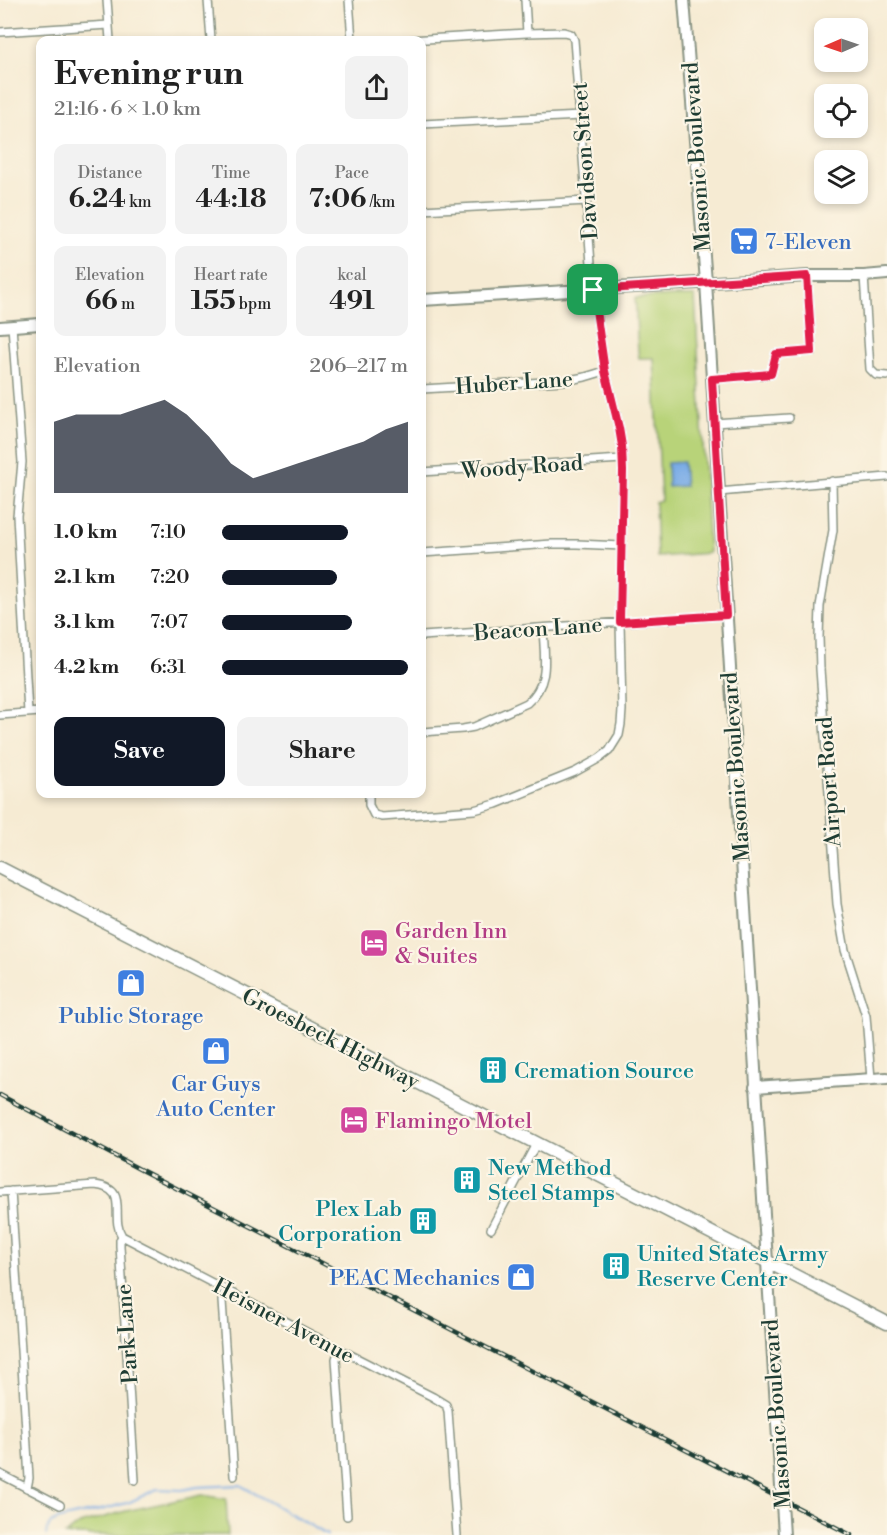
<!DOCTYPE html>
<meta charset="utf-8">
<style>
body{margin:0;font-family:"Libre Bodoni",serif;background:#f2f2f2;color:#222;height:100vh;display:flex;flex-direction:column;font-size:22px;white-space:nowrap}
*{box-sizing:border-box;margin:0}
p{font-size:20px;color:#767676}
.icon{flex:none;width:33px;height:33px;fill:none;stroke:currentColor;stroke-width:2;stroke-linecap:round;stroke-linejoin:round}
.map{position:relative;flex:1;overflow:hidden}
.panel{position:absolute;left:36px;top:36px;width:390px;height:762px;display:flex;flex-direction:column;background:#fff;border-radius:12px;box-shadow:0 3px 9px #0003}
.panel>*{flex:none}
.needle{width:39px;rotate:268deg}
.buttons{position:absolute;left:814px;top:18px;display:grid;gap:12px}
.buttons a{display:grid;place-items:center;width:54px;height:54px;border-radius:12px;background:#fff;box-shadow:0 3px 9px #0003;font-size:30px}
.pin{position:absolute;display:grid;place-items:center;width:51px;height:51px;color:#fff;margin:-26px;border-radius:12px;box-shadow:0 3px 9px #0006}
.round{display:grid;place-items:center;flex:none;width:63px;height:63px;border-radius:12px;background:#f2f2f2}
.head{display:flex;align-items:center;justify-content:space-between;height:102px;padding:0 18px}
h1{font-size:33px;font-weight:700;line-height:45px}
.metrics{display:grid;grid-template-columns:repeat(3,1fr);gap:9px;height:102px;padding:6px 18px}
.metrics div{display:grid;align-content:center;border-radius:12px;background:#f2f2f2;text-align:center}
.metrics b{font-size:26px;font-weight:700}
.metrics small{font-size:16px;font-weight:400}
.metrics p{font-size:16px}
.chart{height:168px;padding:12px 18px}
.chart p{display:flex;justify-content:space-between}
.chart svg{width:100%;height:108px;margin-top:6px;fill:#111827;opacity:.7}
.cta{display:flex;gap:12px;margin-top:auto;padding:12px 18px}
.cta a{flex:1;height:69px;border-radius:12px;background:#111827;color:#fff;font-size:24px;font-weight:700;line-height:69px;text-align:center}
.cta a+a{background:#f2f2f2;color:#222}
ul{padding:0 18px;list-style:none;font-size:20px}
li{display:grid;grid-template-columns:96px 72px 1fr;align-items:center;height:45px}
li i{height:15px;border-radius:8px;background:#111827}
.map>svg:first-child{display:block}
</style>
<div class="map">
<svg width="887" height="1535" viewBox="0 0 887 1535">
<rect width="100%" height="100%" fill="#fcf5e5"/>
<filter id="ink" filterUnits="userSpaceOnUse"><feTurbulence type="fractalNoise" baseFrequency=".0167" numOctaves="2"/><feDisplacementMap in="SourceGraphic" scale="12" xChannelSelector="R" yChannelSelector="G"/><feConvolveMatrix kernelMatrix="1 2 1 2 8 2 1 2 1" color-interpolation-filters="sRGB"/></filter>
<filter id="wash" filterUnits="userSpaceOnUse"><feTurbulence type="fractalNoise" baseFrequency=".008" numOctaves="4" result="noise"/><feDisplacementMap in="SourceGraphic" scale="24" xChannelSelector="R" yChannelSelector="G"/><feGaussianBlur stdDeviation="1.35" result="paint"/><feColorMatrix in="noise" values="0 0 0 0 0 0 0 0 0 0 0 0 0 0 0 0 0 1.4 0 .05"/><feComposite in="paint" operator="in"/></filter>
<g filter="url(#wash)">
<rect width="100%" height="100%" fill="#f6ebd3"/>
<path fill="#b8d379" stroke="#6c8856" stroke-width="1.5" d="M 675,296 L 695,296 L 709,553 L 657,557 L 655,502 L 661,500 L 654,358 L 639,358 C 636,338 637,318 635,298 Z
M 202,1495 L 226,1499 L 228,1535 L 65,1535 L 80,1524 L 126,1511 Z"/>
<path fill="#7aace6" stroke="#4c748d" stroke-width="1.5" d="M 683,462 L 685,486 L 668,487 L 667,463 Z"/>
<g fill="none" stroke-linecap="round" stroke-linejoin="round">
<path stroke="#7aace6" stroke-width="2" d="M 46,1535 L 47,1529 L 51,1523 L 59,1519 L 105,1509 L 130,1502 L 157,1489 L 182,1490 L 197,1487 L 240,1485 L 327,1535"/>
</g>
</g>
<g filter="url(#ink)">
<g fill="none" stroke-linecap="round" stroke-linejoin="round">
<g stroke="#8a9484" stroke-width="10">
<path id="street" d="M 107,0 L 110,40
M 208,0 L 211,40
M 349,0 L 352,40
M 525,0 L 527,33
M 0,32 L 109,25
M 422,124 L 581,116
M 422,210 L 587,201
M 864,276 L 870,369 L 876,375 L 887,376
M 12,326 L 22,462 L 17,516 L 28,713
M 712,379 L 771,374 L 776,354 L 812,351 L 807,276
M 422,389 L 563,381 L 585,377 L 605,371
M 714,423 L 789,418
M 422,472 L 622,459
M 832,481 L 833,530 L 820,606 L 819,637 L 820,669 L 837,904 L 845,950 L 866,1016 L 871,1079
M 719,492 L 887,477
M 422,553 L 552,544 L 577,544 L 622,546
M 422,636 L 726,615
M 0,715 L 40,712
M 422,732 L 463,729 L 474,727 L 527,703 C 551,683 544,656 543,628
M 369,794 L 369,805 L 374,815 L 382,817 L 474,810 L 496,804 L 575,772 L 600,758 L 609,751 L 619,735 L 621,724 L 622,710 L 620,622 L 623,471 L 622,446 L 619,428 L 605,371 L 593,290 L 574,40 L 571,34 L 564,32 L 527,33 L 410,40
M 11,1191 L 29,1478 L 27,1488
M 0,1192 L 95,1185 C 131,1189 109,1216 122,1236 L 120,1240 L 120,1246 L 135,1480
M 491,1229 L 536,1144
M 122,1236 L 339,1349 L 433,1397 L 446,1405 L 448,1411 L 457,1535
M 225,1290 L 222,1301 L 234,1476
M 339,1349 L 336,1359 L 347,1516
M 0,1474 L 60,1505"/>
</g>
<g stroke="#8a9484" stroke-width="14">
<path id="secondary" d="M 684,0 L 706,282 L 784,1535
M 422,300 L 746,280 L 807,276 L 864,276 L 887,274
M 0,327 L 40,324
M 755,1087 L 887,1078"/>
</g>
<g stroke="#8a9484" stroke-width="15">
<path id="primary" d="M 0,868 L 887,1323"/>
</g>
<use href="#street" stroke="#fff" stroke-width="7"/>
<use href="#secondary" stroke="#fff" stroke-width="10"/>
<use href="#primary" stroke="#fff" stroke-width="12"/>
<g stroke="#1f3d34" stroke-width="4.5">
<path id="rail" d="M 0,1095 L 141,1170 L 851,1535"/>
</g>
<use href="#rail" stroke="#fcf5e5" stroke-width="2" stroke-dasharray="7" stroke-linecap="butt"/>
</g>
</g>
<g fill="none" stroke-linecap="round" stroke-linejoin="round" filter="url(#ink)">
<g stroke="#fff" stroke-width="12">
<path id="route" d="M 807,276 L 812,351 L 776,354 L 771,374 L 712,379 L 726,615 L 620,622 L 623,471 L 622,446 L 619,428 L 605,371 L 593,290 Z"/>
</g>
<use href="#route" stroke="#e11d48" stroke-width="8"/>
</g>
<defs>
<g id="supermarket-square" transform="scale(1.5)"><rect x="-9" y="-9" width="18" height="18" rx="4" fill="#3f7fe0" stroke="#fcf5e5"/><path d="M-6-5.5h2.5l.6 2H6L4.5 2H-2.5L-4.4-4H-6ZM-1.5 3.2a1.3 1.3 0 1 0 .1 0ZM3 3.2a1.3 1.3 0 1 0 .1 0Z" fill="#fff"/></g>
<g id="hotel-square" transform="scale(1.5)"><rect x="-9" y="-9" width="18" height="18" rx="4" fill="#d1479c" stroke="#fcf5e5"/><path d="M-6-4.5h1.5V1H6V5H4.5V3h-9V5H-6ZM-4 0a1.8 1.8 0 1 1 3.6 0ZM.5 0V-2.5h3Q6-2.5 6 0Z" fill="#fff"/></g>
<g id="shop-square" transform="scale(1.5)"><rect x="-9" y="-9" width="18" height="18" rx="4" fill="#3f7fe0" stroke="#fcf5e5"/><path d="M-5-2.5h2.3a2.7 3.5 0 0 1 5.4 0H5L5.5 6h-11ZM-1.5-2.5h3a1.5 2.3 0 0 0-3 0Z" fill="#fff"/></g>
<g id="building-square" transform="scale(1.5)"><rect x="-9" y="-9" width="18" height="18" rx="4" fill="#0f9aa8" stroke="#fcf5e5"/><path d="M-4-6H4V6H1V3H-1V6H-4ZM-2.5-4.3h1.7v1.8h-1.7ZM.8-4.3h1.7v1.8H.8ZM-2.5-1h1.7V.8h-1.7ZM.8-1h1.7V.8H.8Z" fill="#fff"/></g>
</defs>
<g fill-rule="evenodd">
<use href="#supermarket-square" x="744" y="241"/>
<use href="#hotel-square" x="374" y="943"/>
<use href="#shop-square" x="131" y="983"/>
<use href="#shop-square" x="216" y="1051"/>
<use href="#building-square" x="493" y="1070"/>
<use href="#hotel-square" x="354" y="1120"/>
<use href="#building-square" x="467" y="1180"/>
<use href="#building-square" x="423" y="1221"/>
<use href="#building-square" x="616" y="1266"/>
<use href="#shop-square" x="521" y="1277"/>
</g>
<g text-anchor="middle" stroke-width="4.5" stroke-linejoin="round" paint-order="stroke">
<g font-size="22" fill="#1f3d34" stroke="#fcf5e5">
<text transform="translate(696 157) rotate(-94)" y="8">Masonic Boulevard</text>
<text transform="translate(584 161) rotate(-94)" y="8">Davidson Street</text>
<text transform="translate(514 382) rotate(-4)" y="8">Huber Lane</text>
<text transform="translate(522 466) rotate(-4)" y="8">Woody Road</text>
<text transform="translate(538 628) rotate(-4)" y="8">Beacon Lane</text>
<text transform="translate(735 767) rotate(-94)" y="8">Masonic Boulevard</text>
<text transform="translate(828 782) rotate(-94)" y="8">Airport Road</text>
<text transform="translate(331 1038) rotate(27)" y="8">Groesbeck Highway</text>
<text transform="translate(284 1320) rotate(28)" y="8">Heisner Avenue</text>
<text transform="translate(126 1334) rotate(-94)" y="8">Park Lane</text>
<text transform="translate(776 1414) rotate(-94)" y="8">Masonic Boulevard</text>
</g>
<g font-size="22" fill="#366cbe" stroke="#fcf5e5">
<text x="765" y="249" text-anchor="start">7-Eleven</text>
<text x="131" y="1023">Public Storage</text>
<text x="216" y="1091">Car Guys<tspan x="216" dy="25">Auto Center</tspan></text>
<text x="500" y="1285" text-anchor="end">PEAC Mechanics</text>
</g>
<g font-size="22" fill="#b23c85" stroke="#fcf5e5" text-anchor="start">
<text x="395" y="938">Garden Inn<tspan x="395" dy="25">&amp; Suites</tspan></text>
<text x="375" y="1128">Flamingo Motel</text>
</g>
<g font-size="22" fill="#0d838f" stroke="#fcf5e5" text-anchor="start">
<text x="514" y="1078">Cremation Source</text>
<text x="488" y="1175">New Method<tspan x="488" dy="25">Steel Stamps</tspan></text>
<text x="402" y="1216" text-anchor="end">Plex Lab<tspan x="402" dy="25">Corporation</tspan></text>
<text x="637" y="1261">United States Army<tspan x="637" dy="25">Reserve Center</tspan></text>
</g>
</g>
</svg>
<div class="buttons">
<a><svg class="needle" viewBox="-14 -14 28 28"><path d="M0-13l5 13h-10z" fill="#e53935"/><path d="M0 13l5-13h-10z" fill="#767676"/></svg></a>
<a><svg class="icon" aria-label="locate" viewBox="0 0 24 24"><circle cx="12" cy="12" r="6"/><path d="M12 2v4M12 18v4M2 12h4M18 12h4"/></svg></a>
<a><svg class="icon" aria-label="layers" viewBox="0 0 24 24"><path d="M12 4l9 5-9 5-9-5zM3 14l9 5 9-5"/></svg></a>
</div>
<div class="pin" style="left:593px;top:290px;background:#1e9e55"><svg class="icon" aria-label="arrive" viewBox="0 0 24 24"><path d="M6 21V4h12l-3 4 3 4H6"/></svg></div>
<section class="panel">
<div class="head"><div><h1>Evening run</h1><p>21:16 · 6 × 1.0 km</p></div><a class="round"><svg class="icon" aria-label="share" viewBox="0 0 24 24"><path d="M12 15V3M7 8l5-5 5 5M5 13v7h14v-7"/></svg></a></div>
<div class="metrics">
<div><p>Distance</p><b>6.24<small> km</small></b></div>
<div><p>Time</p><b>44:18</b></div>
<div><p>Pace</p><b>7:06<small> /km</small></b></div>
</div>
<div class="metrics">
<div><p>Elevation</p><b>66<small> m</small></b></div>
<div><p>Heart rate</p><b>155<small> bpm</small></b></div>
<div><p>kcal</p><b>491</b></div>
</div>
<div class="chart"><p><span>Elevation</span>206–217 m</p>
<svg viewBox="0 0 160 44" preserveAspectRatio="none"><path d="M0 44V15L10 12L20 12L30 12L40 9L50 6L60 12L70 21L80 32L90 38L100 35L110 32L120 29L130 26L140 23L150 18L160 15V44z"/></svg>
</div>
<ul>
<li><b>1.0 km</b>7:10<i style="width:68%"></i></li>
<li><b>2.1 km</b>7:20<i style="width:62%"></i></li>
<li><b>3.1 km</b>7:07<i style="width:70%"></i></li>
<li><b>4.2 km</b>6:31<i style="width:100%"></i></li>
</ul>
<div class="cta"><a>Save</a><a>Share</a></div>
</section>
</div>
